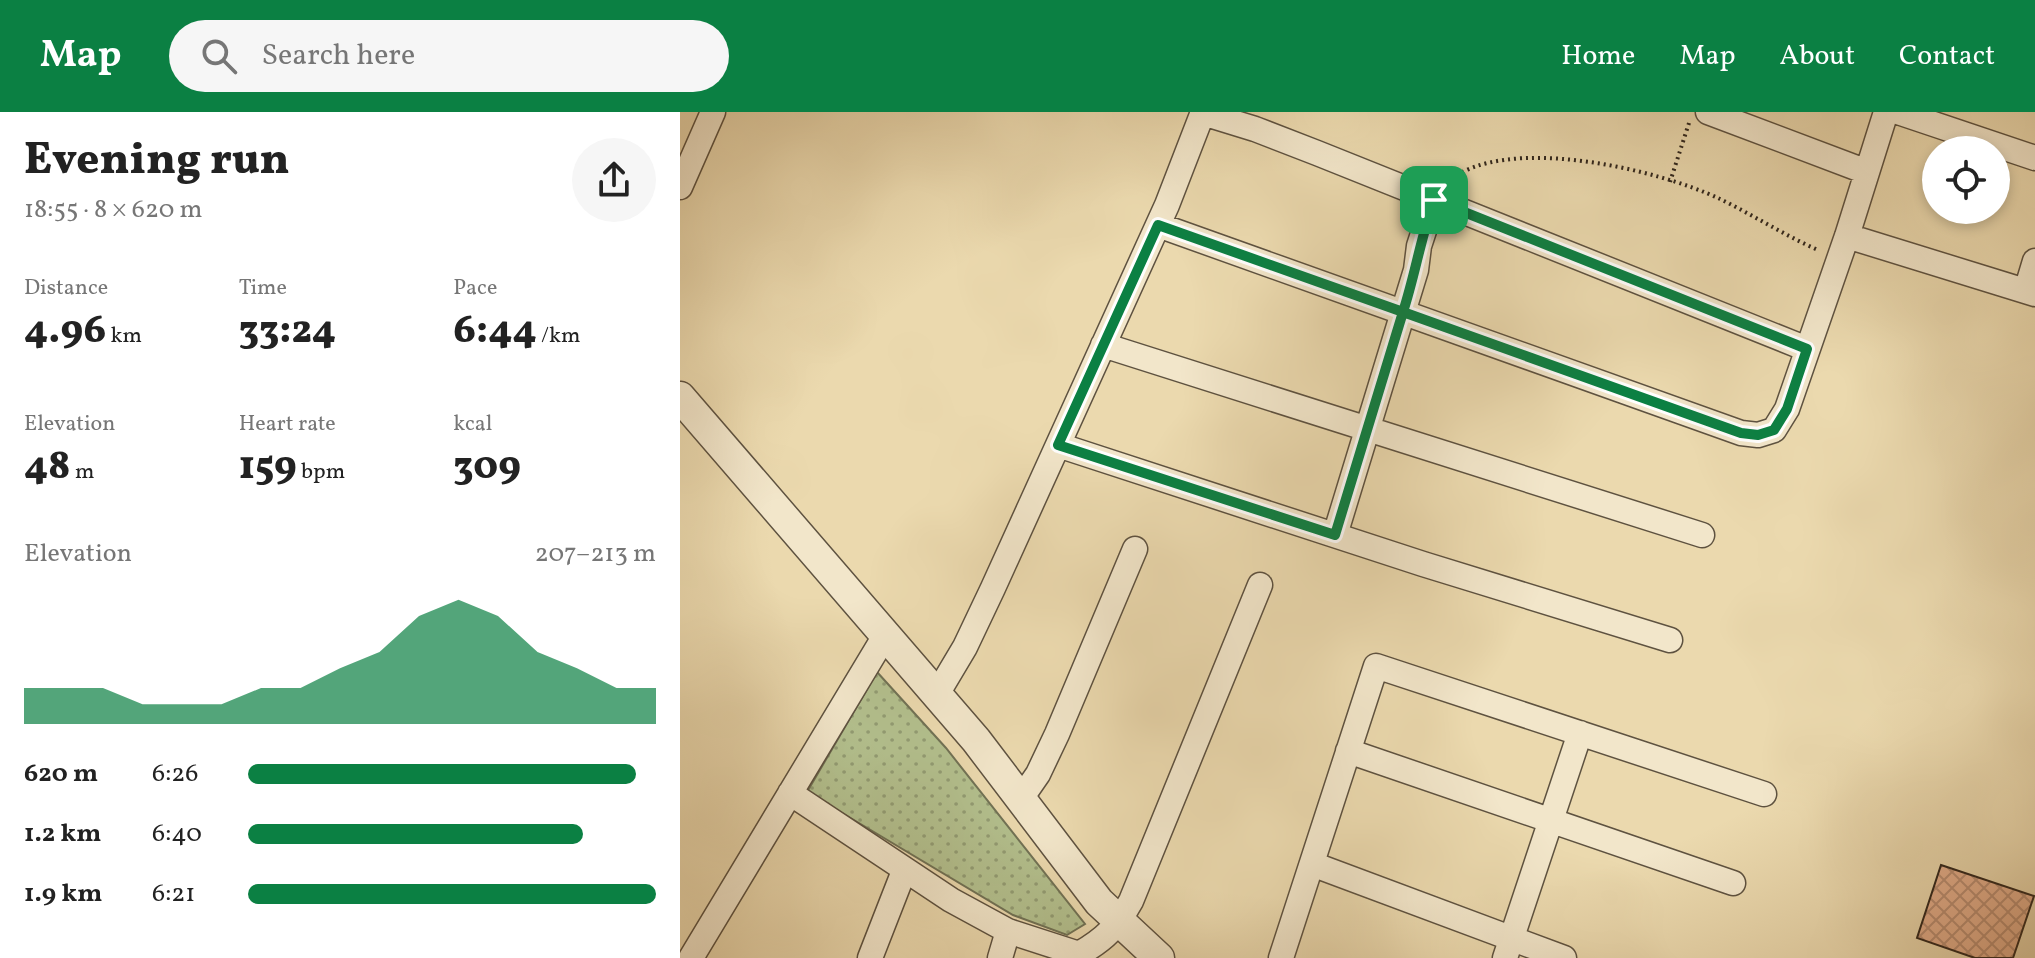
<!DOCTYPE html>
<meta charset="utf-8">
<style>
body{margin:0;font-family:Vollkorn,serif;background:#f6f6f6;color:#222;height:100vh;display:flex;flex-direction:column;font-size:30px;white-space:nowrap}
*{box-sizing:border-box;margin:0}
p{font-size:26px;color:#767676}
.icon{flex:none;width:44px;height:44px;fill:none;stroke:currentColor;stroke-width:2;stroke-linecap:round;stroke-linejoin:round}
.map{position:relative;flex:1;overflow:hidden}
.drawer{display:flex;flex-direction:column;background:#fff;width:680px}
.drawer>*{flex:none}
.tools{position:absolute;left:1242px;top:24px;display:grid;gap:16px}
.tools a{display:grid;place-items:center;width:88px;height:88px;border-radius:50%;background:#fff;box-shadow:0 4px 12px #0003;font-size:40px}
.pin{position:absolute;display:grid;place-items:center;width:68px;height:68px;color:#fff;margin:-34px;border-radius:16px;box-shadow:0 4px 12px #0006}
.round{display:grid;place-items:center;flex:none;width:84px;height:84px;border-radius:42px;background:#f6f6f6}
.overview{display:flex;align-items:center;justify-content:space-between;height:136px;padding:0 24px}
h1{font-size:44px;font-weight:800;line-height:60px}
.metrics{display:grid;grid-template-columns:repeat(3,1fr);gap:12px;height:136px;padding:8px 24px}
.metrics div{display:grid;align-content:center}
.metrics b{font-size:40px;font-weight:800}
.metrics small{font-size:22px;font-weight:400}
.metrics p{font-size:22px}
.chart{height:224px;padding:16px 24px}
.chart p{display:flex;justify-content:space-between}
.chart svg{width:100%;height:144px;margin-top:8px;fill:#0b8043;opacity:.7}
ul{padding:0 24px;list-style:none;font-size:26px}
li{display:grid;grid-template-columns:128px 96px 1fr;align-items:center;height:60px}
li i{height:20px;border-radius:10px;background:#0b8043}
header{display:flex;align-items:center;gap:48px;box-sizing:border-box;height:112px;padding:0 40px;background:#0b8043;color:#fff}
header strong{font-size:38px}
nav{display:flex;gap:44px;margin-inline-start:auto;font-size:28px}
.search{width:560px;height:72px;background:#f6f6f6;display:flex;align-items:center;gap:20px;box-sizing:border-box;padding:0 28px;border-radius:44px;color:#767676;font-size:30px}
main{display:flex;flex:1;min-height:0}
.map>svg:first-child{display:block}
</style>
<header>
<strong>Map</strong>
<div class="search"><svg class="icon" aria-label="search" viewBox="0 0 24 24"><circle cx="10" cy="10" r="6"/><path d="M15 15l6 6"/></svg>Search here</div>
<nav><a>Home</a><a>Map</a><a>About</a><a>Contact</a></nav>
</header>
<main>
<section class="drawer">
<div class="overview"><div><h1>Evening run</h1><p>18:55 · 8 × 620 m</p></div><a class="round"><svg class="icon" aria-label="share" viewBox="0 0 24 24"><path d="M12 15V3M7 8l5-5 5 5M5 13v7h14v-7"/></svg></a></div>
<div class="metrics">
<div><p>Distance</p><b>4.96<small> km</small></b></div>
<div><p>Time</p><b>33:24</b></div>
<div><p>Pace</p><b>6:44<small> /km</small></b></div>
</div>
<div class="metrics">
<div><p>Elevation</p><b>48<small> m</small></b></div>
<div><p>Heart rate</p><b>159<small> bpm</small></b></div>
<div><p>kcal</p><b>309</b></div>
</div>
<div class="chart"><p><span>Elevation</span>207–213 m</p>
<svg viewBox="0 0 160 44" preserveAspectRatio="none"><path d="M0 44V33L10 33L20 33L30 38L40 38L50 38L60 33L70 33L80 27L90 22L100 11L110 6L120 11L130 22L140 27L150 33L160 33V44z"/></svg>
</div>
<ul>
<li><b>620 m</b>6:26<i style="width:95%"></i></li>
<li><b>1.2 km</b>6:40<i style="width:82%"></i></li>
<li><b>1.9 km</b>6:21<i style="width:100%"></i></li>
</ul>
</section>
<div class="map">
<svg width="1355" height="846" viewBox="0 0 1355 846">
<defs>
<pattern id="park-dots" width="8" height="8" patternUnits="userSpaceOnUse" patternTransform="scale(2)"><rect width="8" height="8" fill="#b3c08e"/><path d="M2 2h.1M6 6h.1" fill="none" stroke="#929c73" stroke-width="1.8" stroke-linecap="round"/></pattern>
<pattern id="building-cross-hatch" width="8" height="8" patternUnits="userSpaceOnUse" patternTransform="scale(2)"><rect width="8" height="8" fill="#e3ae8c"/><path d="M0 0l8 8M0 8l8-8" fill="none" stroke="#b88d72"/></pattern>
</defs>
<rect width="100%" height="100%" fill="#ebd9ae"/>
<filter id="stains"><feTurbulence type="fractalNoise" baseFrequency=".0025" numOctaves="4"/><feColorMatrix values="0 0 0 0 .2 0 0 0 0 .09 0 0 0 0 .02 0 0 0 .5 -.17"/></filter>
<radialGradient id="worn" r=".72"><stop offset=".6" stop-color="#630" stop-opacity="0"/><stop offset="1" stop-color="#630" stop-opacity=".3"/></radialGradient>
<path fill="url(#park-dots)" stroke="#717255" stroke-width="2" d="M 197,560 L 266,636 L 405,812 L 387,823 L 333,803 L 127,680 Z"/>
<path fill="url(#building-cross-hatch)" stroke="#2f251c" stroke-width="2" d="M 1261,753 L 1354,784 L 1333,846 L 1295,846 L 1237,826 Z"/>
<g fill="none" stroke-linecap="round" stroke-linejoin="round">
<g stroke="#5e5240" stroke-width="27">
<path id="minor" d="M 1028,0 L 1187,60
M 1218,0 L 1355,46
M 523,1 L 575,17 L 637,41 L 1127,237
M 0,75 L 33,0
M 478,113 L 1061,321 L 1078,323 L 1094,318 L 1107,297 L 1167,124 L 1206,0
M 1167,124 L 1355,182
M 1346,179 L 1355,149
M 423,233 L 1022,423
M 378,333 L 743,452 L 990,528
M 655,423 L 736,158 L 739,134 L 754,88
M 257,582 L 285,535 L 313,476 L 487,93 L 523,0
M 668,639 L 1053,771
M 110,681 L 271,788 L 328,819 L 399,842 C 425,827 436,816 451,789 L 580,473
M 340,688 L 358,662 L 377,622 L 455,437
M 632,752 L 884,846
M 11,846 L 206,522
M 190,846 L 224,759
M 320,846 L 328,819
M 601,846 L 696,554 L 1084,682
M 825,846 L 900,621"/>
</g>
<g stroke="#5e5240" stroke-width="33">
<path id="tertiary" d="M 0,285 L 296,628 L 419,790 L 479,846"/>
</g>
<path stroke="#2f251c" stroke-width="4" stroke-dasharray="2 4" stroke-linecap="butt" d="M 767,70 C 825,21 977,57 1040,87 C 1073,103 1104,123 1138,138
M 990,70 L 1009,11"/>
<use href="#minor" stroke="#f2e6ca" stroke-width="24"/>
<use href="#tertiary" stroke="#f2e6ca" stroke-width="30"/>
</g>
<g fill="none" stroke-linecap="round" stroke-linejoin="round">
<g stroke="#fff" stroke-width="16">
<path id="route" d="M 754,88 C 741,125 735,163 723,200 L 478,113 L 378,333 L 655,423 L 723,200 L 1061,321 L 1078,323 L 1094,318 L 1107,297 L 1127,237 L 754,88"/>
</g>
<use href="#route" stroke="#0b8043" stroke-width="10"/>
</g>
<rect width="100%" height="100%" filter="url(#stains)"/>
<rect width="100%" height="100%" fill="url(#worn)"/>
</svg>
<div class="tools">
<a><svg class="icon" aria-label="locate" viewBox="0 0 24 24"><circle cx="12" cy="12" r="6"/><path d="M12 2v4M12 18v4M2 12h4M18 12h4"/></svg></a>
</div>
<div class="pin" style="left:754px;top:88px;background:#1e9e55"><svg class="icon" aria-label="arrive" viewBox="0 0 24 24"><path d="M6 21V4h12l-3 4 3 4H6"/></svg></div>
</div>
</main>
